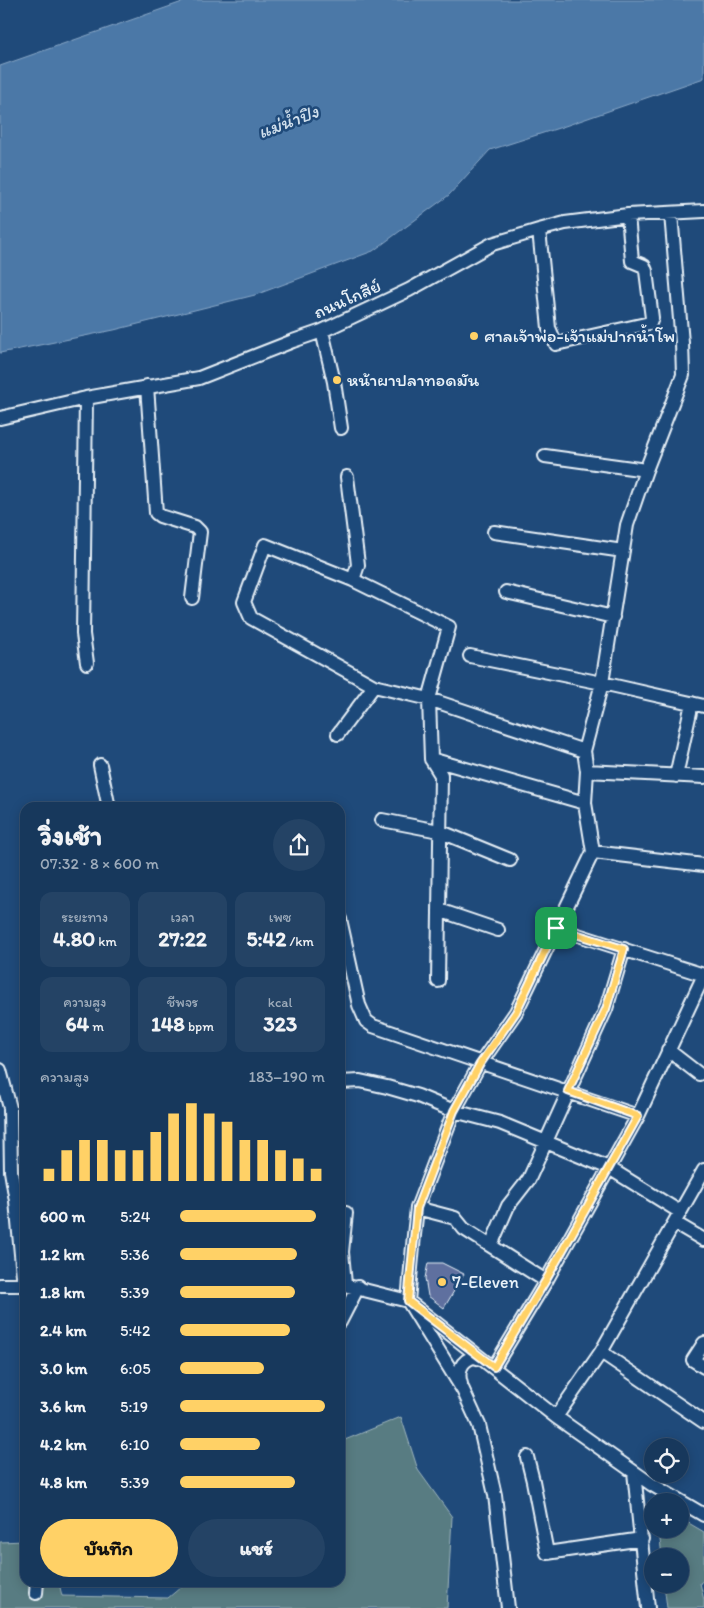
<!DOCTYPE html>
<html lang="th">
<meta charset="utf-8">
<style>
body{margin:0;font-family:Itim,"Playpen Sans Thai",sans-serif;background:#244365;color:#f1f3f6;height:100vh;display:flex;flex-direction:column;font-size:19px;white-space:nowrap}
*{box-sizing:border-box;margin:0}
p{font-size:16px;color:#9eacbb}
.icon{flex:none;width:28px;height:28px;fill:none;stroke:currentColor;stroke-width:2;stroke-linecap:round;stroke-linejoin:round}
.map{position:relative;flex:1;overflow:hidden}
.drawer{position:absolute;left:20px;top:802px;width:325px;height:785px;display:flex;flex-direction:column;background:#17385c;border-radius:15px;box-shadow:0 2px 12px #0003,0 0 0 1px #365272}
.drawer>*{flex:none}
.controls{position:absolute;left:644px;top:1438px;display:grid;gap:10px}
.controls a{display:grid;place-items:center;width:45px;height:45px;border-radius:50%;background:#17385c;box-shadow:0 2px 12px #0003,0 0 0 1px #365272;font-size:25px}
.pin{position:absolute;display:grid;place-items:center;width:42px;height:42px;color:#fff;margin:-21px;border-radius:10px;box-shadow:0 2px 8px #0006}
.round{display:grid;place-items:center;flex:none;width:52px;height:52px;border-radius:26px;background:#244365}
.headline{display:flex;align-items:center;justify-content:space-between;height:85px;padding:0 20px}
h1{font-size:28px;font-weight:700;line-height:38px}
.stats{display:grid;grid-template-columns:repeat(3,1fr);gap:8px;height:85px;padding:5px 20px}
.stats div{display:grid;align-content:center;border-radius:12px;background:#244365;text-align:center}
.stats b{font-size:21px;font-weight:700}
.stats small{font-size:14px;font-weight:400}
.stats p{font-size:14px}
.chart{height:140px;padding:10px 20px}
.chart p{display:flex;justify-content:space-between}
.chart svg{width:100%;height:90px;margin-top:5px;stroke:#ffd166;stroke-width:6}
.button{display:flex;gap:10px;margin-top:auto;padding:10px 20px}
.button a{flex:1;height:58px;border-radius:30px;background:#ffd166;color:#111;font-size:20px;font-weight:700;line-height:58px;text-align:center}
.button a+a{background:#244365;color:#f1f3f6}
ul{padding:0 20px;list-style:none;font-size:16px}
li{display:grid;grid-template-columns:80px 60px 1fr;align-items:center;height:38px}
li i{height:12px;border-radius:6px;background:#ffd166}
.map>svg:first-child{display:block}
</style>
<div class="map">
<svg width="704" height="1608" viewBox="0 0 704 1608">
<rect width="100%" height="100%" fill="#1f4a7a"/>
<filter id="ink" filterUnits="userSpaceOnUse"><feTurbulence type="fractalNoise" baseFrequency=".02" numOctaves="2"/><feDisplacementMap in="SourceGraphic" scale="10" xChannelSelector="R" yChannelSelector="G"/><feConvolveMatrix kernelMatrix="1 2 1 2 8 2 1 2 1" color-interpolation-filters="sRGB"/></filter>
<g filter="url(#ink)">
<path fill="#587c82" stroke="#a0b6bd" d="M 401,1417 L 418,1470 L 452,1517 L 447,1608 L 0,1608 L 0,1542 L 25,1541 L 25,1582 L 59,1583 L 62,1596 L 168,1598 L 187,1582 L 340,1582 L 340,1442 Z
M 680,1518 L 704,1532 L 704,1580 L 700,1583 L 704,1600 L 704,1608 L 667,1608 L 664,1584 L 680,1584 L 680,1556 L 662,1556 L 659,1532 L 662,1529 L 680,1529 Z"/>
<path fill="#4b78a7" stroke="#8aa8c7" d="M 188,0 L 704,0 L 704,78 L 565,126 L 490,150 L 449,195 L 373,251 L 255,295 L 114,330 L 0,353 L 0,66 Z"/>
<path fill="#5f709f" stroke="#e8f1f8" d="M 428,1263 L 442,1263 L 464,1274 L 444,1308 L 428,1296 L 425,1278 Z"/>
<g fill="none" stroke-linecap="round" stroke-linejoin="round">
<g stroke="#e8f1f8" stroke-width="16">
<path id="minor" d="M 539,230 L 549,328 L 556,344 L 650,323 L 652,318 L 646,271 L 644,266 L 632,261 L 628,215
M 322,331 L 334,382 L 341,428
M 147,386 L 156,513 L 160,516 L 195,527 L 200,532 L 192,598
M 86,398 L 83,634 L 87,663
M 0,418 L 86,398 L 199,378 L 293,341 L 322,331 L 409,290 L 492,244 L 539,230 L 565,223 L 628,215 L 704,211
M 545,456 L 646,470
M 347,477 L 357,556 L 358,565 L 353,580
M 494,532 L 623,551
M 506,592 L 613,617
M 470,656 L 602,683 L 704,706
M 338,734 L 374,686
M 584,751 L 429,699 L 374,686 L 251,618 L 244,602 L 265,545 L 353,580 L 449,627 L 429,699 L 431,759 L 585,803
M 431,759 L 441,775 L 438,981
M 100,765 L 109,808
M 587,771 L 704,777
M 676,776 L 692,703
M 382,820 L 439,831 L 510,860
M 593,852 L 704,865
M 439,910 L 498,930
M 340,919 L 359,1005 L 366,1021 L 373,1026 L 638,1116
M 556,928 L 704,975
M 668,1050 L 699,1074
M 0,1070 L 10,1108 L 11,1171 L 16,1201 L 24,1286
M 340,1082 L 360,1081 L 387,1087 L 418,1096 L 454,1111 L 500,1123 L 609,1168 L 680,1212
M 417,1208 L 455,1218 L 464,1229 L 546,1281
M 675,1223 L 704,1240
M 491,1245 L 508,1206 L 529,1179 L 606,1009 L 624,949
M 340,1284 L 408,1301 L 556,1417 L 651,1484 L 680,1501
M 345,1284 L 342,1252 L 346,1213
M 0,1285 L 25,1285
M 340,1322 L 358,1287
M 704,1343 L 693,1360 L 704,1367
M 601,1352 L 704,1422
M 494,1367 L 546,1281 L 638,1116 L 704,975
M 461,1384 C 457,1372 461,1360 474,1357 L 481,1359
M 556,1417 L 601,1352 L 704,1170
M 527,1457 L 533,1481 L 547,1553 L 642,1539
M 634,1472 L 648,1608
M 680,1501 L 704,1515
M 640,1530 L 652,1511
M 36,1593 L 37,1582
M 508,1608 L 495,1495 L 479,1425 L 463,1390 L 408,1301 L 414,1235 L 417,1208 L 454,1111 L 480,1064 L 516,1012 L 593,852 L 585,803 L 587,771 L 584,751 L 602,683 L 627,525 L 646,470 L 683,375 L 682,343 L 671,214"/>
</g>
<use href="#minor" stroke="#1f4a7a" stroke-width="12"/>
</g>
</g>
<g fill="none" stroke-linecap="round" stroke-linejoin="round" filter="url(#ink)">
<g stroke="#fff" stroke-width="10">
<path id="route" d="M 556,928 L 624,949 L 606,1009 L 568,1091 L 638,1116 L 546,1280 L 494,1367 L 408,1301 L 417,1208 L 454,1111 L 480,1064 L 516,1012 Z"/>
</g>
<use href="#route" stroke="#ffd166" stroke-width="6"/>
</g>
<g fill="#ffd166" stroke="#1f4a7a" stroke-width="2">
<circle cx="474" cy="336" r="5"/>
<circle cx="337" cy="380" r="5"/>
<circle cx="442" cy="1282" r="5"/>
</g>
<g text-anchor="middle" stroke-width="5" stroke-linejoin="round" paint-order="stroke">
<g font-size="18" fill="#e8f1f8" stroke="#1f4a7a">
<text transform="translate(347 299) rotate(-24)" y="6">ถนนโกสีย์</text>
</g>
<g font-size="18" fill="#e8f1f8" stroke="#1f4a7a" text-anchor="start">
<text x="484" y="342">ศาลเจ้าพ่อ-เจ้าแม่ปากน้ำโพ</text>
<text x="347" y="386">หน้าผาปลาทอดมัน</text>
<text x="452" y="1288">7-Eleven</text>
</g>
<g font-size="19" font-style="italic" fill="#d0dfec" stroke="#1f4a7a">
<text transform="translate(288 121) rotate(-21)" y="7">แม่น้ำปิง</text>
</g>
</g>
</svg>
<div class="controls">
<a><svg class="icon" aria-label="locate" viewBox="0 0 24 24"><circle cx="12" cy="12" r="6"/><path d="M12 2v4M12 18v4M2 12h4M18 12h4"/></svg></a>
<a>+</a>
<a>−</a>
</div>
<div class="pin" style="left:556px;top:928px;background:#1e9e55"><svg class="icon" aria-label="arrive" viewBox="0 0 24 24"><path d="M6 21V4h12l-3 4 3 4H6"/></svg></div>
<section class="drawer">
<div class="headline"><div><h1>วิ่งเช้า</h1><p>07:32 · 8 × 600 m</p></div><a class="round"><svg class="icon" aria-label="share" viewBox="0 0 24 24"><path d="M12 15V3M7 8l5-5 5 5M5 13v7h14v-7"/></svg></a></div>
<div class="stats">
<div><p>ระยะทาง</p><b>4.80<small> km</small></b></div>
<div><p>เวลา</p><b>27:22</b></div>
<div><p>เพซ</p><b>5:42<small> /km</small></b></div>
</div>
<div class="stats">
<div><p>ความสูง</p><b>64<small> m</small></b></div>
<div><p>ชีพจร</p><b>148<small> bpm</small></b></div>
<div><p>kcal</p><b>323</b></div>
</div>
<div class="chart"><p><span>ความสูง</span>183–190 m</p>
<svg viewBox="0 0 160 44" preserveAspectRatio="none"><path d="M5 44V38M15 44V29M25 44V24M35 44V24M45 44V29M55 44V29M65 44V20M75 44V11M85 44V6M95 44V11M105 44V15M115 44V24M125 44V24M135 44V29M145 44V33M155 44V38"/></svg>
</div>
<ul>
<li><b>600 m</b>5:24<i style="width:94%"></i></li>
<li><b>1.2 km</b>5:36<i style="width:81%"></i></li>
<li><b>1.8 km</b>5:39<i style="width:79%"></i></li>
<li><b>2.4 km</b>5:42<i style="width:76%"></i></li>
<li><b>3.0 km</b>6:05<i style="width:58%"></i></li>
<li><b>3.6 km</b>5:19<i style="width:100%"></i></li>
<li><b>4.2 km</b>6:10<i style="width:55%"></i></li>
<li><b>4.8 km</b>5:39<i style="width:79%"></i></li>
</ul>
<div class="button"><a>บันทึก</a><a>แชร์</a></div>
</section>
</div>
